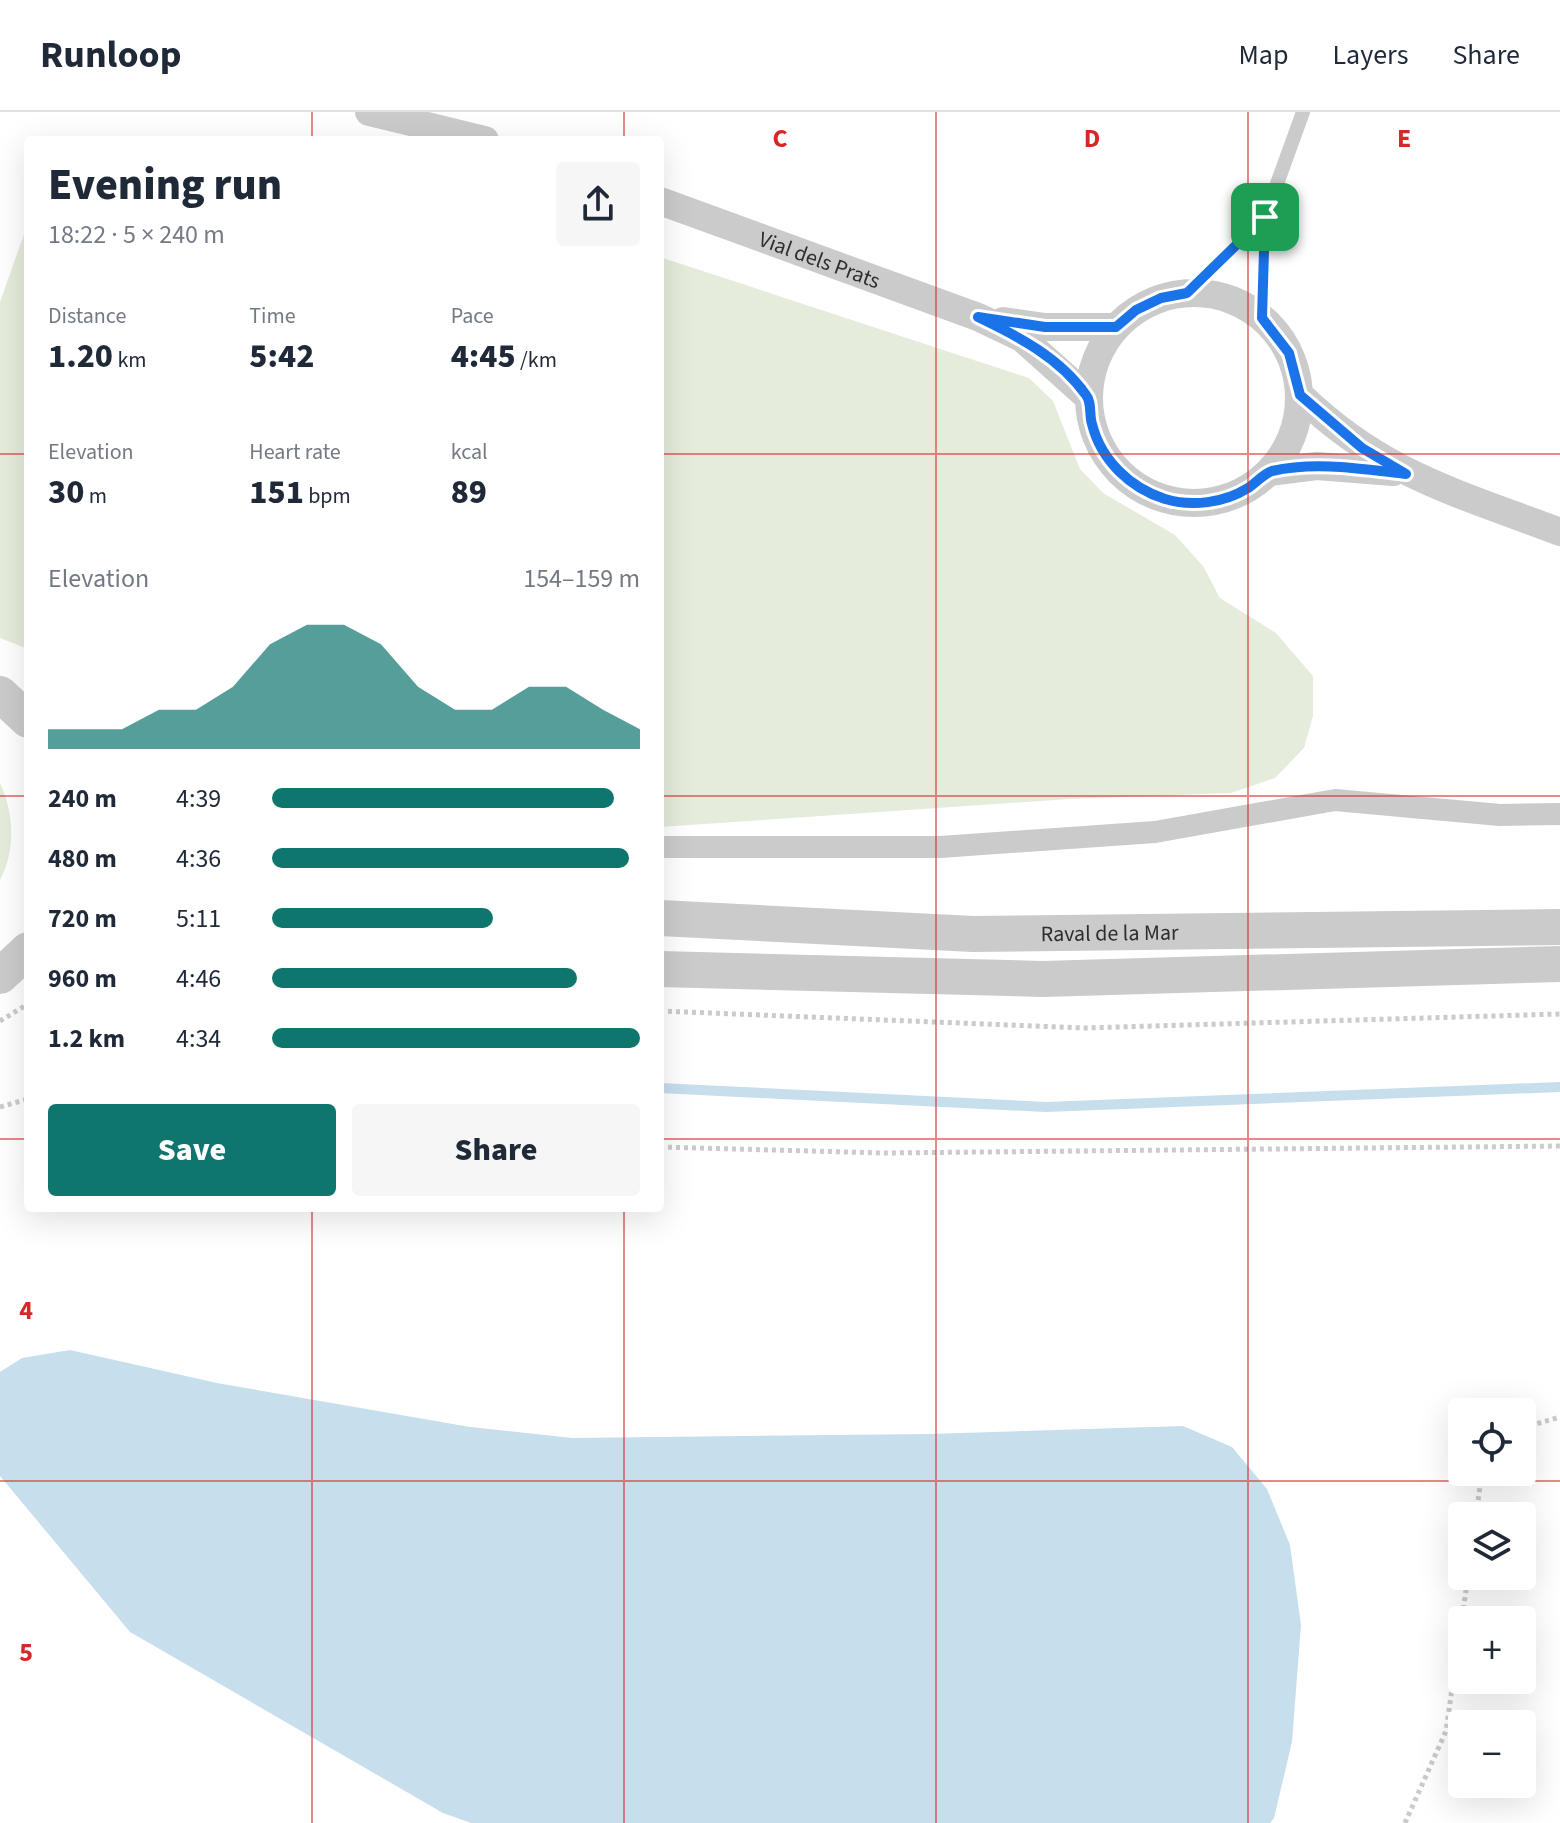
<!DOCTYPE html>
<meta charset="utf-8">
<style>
body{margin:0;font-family:"Source Sans 3",sans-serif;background:#f6f6f7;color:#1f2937;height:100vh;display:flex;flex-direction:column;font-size:30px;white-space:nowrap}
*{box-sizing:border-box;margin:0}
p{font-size:26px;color:#747a83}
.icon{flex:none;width:44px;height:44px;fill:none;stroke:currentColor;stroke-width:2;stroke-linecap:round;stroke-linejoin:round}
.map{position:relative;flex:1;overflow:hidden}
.side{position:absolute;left:24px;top:24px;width:640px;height:1076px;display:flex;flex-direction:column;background:#fff;border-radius:8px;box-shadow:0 8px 32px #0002}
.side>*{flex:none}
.tools{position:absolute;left:1448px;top:1286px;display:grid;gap:16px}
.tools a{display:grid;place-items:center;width:88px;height:88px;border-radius:8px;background:#fff;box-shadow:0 8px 32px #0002;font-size:40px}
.pin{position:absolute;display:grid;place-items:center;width:68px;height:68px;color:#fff;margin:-34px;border-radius:16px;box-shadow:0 4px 12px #0006}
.round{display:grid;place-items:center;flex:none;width:84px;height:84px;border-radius:8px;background:#f6f6f7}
.summary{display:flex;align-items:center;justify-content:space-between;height:136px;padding:0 24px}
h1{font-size:44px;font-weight:800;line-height:60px}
.metrics{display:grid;grid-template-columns:repeat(3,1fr);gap:12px;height:136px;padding:8px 24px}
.metrics div{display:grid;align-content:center}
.metrics b{font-size:34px;font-weight:800}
.metrics small{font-size:22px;font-weight:400}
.metrics p{font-size:22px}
.chart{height:224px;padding:16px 24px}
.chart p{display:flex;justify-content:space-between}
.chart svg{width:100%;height:144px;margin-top:8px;fill:#0f766e;opacity:.7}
.button{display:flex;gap:16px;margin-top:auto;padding:16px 24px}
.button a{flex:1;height:92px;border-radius:8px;background:#0f766e;color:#fff;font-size:32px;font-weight:800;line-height:92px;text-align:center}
.button a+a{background:#f6f6f7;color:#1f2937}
ul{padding:0 24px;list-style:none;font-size:26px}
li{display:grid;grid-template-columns:128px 96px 1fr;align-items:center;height:60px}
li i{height:20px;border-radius:10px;background:#0f766e}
header{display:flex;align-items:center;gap:48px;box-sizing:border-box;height:112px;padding:0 40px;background:#fff;border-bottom:2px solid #e0e1e3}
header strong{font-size:38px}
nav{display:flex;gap:44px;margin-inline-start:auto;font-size:28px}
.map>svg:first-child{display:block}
</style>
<header>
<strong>Runloop</strong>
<nav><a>Map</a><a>Layers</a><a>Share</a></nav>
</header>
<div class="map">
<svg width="1560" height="1711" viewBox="0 0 1560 1711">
<rect width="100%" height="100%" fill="#fff"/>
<path fill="#e5ecdc" d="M 28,111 L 28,537 L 0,526 L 0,190 Z
M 660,145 L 1029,266 L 1053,289 L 1080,357 L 1103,381 L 1175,423 L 1203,454 L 1220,486 L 1276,521 L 1313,564 L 1313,604 L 1304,636 L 1275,666 L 1231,681 L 1069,687 L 660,715 Z
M 0,671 C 14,701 16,738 0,768 Z"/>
<path fill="#c7deed" d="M 70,1238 L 217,1271 L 470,1315 L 572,1326 L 928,1322 L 1183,1314 L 1232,1335 L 1267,1377 L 1290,1433 L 1301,1513 L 1292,1630 L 1274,1706 L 1270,1711 L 471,1711 L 443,1701 L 130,1520 L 0,1364 L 0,1260 L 22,1246 Z"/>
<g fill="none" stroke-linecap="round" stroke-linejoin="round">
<path stroke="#c7deed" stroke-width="10" d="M 660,976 L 1046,995 L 1560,975"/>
<path stroke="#cbcbcb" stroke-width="5" stroke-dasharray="4 4" stroke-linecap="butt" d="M 660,899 L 1084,916 L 1560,902
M 0,909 L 28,892
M 0,995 L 28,987
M 660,1035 L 884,1041 L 1560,1034
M 1522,1316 L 1560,1305
M 1476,1404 L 1482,1360
M 1405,1711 L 1446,1619 L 1468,1464"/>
<path stroke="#cbcbcb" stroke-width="14" d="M 1187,181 L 1265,105
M 1262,206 L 1265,105 L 1303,0"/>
<path stroke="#cbcbcb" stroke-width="22" d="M 660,735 L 940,735 L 1155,720 L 1335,688 L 1500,703 L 1560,702"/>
<g stroke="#cbcbcb" stroke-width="28">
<path d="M 369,0 L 485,28"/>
<path id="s1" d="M 660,89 L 978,205 L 1022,226 L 1088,285"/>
<circle cx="1194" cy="286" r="105"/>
<path d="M 1003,209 L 1045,215 L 1116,215"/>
<path d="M 1300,283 C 1381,362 1458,381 1560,420"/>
<path d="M 1269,360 L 1317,354 L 1393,360"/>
</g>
<g stroke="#cbcbcb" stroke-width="36">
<path d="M 0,582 L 28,608"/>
<path id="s2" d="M 660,806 L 973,822 L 1560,815"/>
<path d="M 660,857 L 1043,867 L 1560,852"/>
<path d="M 0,864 L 28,838"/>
</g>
</g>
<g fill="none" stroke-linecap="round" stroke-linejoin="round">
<g stroke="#fff" stroke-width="16">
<path id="route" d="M 1265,105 L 1262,206 L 1289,241 L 1300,283 L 1362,336 L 1406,362 C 1362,357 1316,349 1272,359 C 1263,362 1256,371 1248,376 C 1224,391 1192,395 1165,387 C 1130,376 1101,348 1092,312 C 1089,303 1092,290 1086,283 C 1060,246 1018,224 978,205 L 1045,215 L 1116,215 L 1136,198 L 1161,186 L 1187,181 Z"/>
</g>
<use href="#route" stroke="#1a73e8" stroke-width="10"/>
</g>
<path fill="none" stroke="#d62828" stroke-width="2" stroke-opacity="0.55" d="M 312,0 L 312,28M 624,0 L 624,28M 936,0 L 936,1711M 1248,0 L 1248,1711M 0,342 L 28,342M 660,342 L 1560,342M 0,684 L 28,684M 660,684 L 1560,684M 0,1027 L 28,1027M 660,1027 L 1560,1027M 312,1096 L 312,1711M 624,1096 L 624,1711M 0,1369 L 1560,1369"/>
<g text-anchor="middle" stroke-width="8" stroke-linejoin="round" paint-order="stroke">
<g font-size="22" fill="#2e2e2e" stroke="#fff">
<text dy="8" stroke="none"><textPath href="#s1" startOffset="170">Vial dels Prats</textPath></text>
<text dy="8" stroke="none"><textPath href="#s2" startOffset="450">Raval de la Mar</textPath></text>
</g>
</g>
<g font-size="26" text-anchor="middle" font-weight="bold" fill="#d62828" stroke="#fff" stroke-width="8" stroke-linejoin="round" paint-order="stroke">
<text x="780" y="35">C</text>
<text x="1092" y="35">D</text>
<text x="1404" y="35">E</text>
<text x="26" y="1207">4</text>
<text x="26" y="1549">5</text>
</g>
</svg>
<div class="tools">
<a><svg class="icon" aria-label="locate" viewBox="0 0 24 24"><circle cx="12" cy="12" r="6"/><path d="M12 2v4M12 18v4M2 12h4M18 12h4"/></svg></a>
<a><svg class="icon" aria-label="layers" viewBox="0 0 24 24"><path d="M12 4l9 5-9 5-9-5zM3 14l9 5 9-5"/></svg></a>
<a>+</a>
<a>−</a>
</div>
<div class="pin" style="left:1265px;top:105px;background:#1e9e55"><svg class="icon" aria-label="arrive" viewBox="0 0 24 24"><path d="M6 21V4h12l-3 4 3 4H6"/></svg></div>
<section class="side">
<div class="summary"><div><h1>Evening run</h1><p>18:22 · 5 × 240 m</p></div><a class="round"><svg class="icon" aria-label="share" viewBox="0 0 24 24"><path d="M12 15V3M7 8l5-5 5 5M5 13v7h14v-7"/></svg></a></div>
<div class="metrics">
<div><p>Distance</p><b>1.20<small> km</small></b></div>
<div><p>Time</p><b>5:42</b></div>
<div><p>Pace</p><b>4:45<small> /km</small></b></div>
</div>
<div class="metrics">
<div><p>Elevation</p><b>30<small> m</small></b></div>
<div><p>Heart rate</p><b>151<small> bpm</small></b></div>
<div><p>kcal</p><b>89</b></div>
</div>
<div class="chart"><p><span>Elevation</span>154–159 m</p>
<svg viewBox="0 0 160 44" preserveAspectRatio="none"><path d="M0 44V38L10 38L20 38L30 32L40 32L50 25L60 12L70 6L80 6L90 12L100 25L110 32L120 32L130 25L140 25L150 32L160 38V44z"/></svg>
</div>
<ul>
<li><b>240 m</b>4:39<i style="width:93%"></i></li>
<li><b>480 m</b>4:36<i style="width:97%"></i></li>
<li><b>720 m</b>5:11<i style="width:60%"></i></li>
<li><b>960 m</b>4:46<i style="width:83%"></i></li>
<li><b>1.2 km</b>4:34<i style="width:100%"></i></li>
</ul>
<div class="button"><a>Save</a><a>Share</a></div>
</section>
</div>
